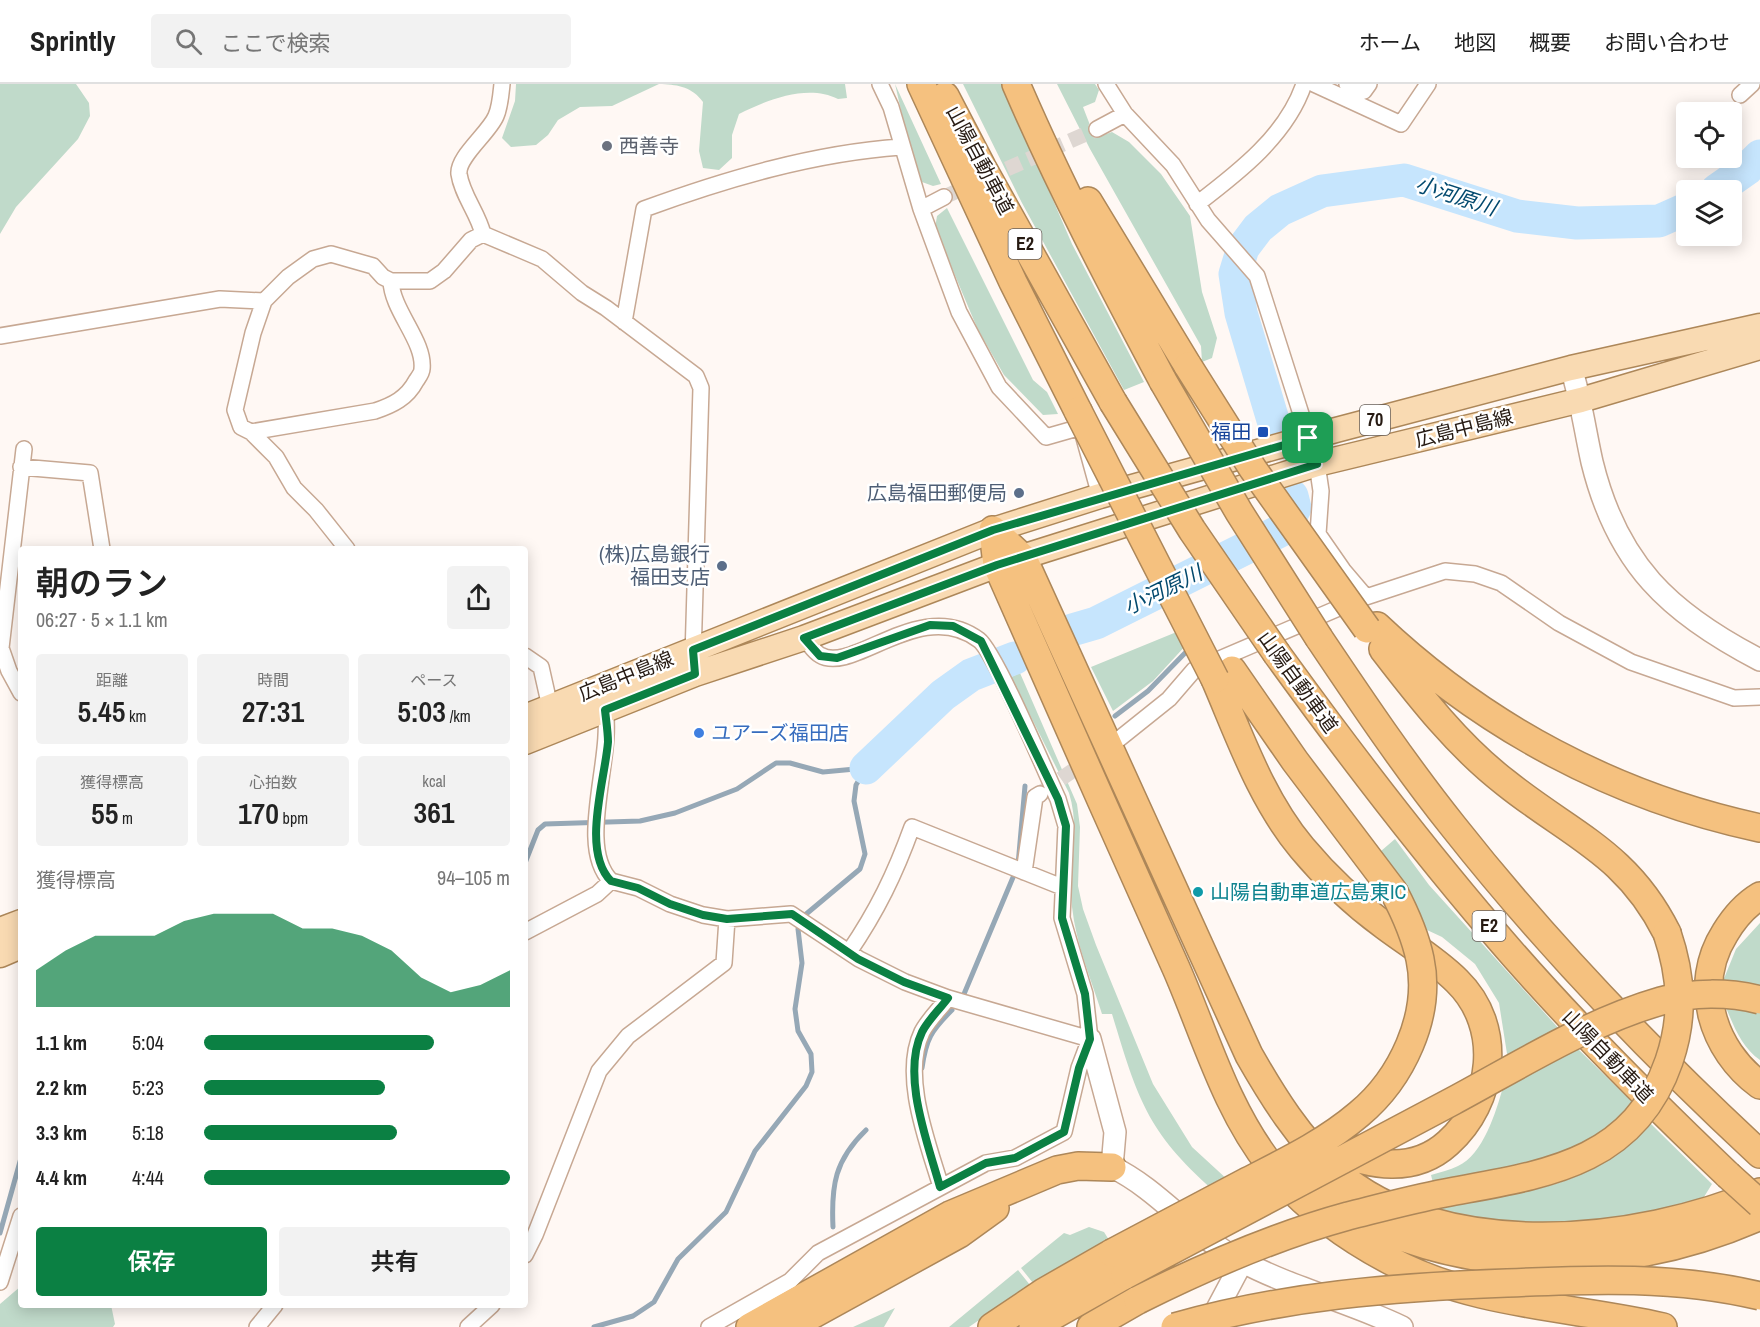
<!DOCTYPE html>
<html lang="ja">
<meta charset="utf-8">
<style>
body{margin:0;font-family:"Archivo Narrow","Noto Sans JP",sans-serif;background:#f2f2f2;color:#222;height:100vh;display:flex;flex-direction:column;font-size:22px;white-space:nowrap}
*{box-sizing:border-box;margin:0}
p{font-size:20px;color:#767676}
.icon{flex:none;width:33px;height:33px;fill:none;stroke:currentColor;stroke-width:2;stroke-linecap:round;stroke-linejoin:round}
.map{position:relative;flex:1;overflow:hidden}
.details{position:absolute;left:18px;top:462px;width:510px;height:762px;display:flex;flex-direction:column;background:#fff;border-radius:6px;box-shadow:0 3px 15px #0003}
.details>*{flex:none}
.tools{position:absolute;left:1676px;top:18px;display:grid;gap:12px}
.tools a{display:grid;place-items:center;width:66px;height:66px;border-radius:6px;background:#fff;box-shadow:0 3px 15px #0003;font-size:30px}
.pin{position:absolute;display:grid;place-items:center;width:51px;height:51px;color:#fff;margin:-26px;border-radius:12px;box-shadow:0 3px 9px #0006}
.round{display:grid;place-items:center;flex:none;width:63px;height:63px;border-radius:6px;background:#f2f2f2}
.summary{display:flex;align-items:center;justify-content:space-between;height:102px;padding:0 18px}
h1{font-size:33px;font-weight:600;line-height:45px}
.stats{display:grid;grid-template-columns:repeat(3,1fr);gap:9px;height:102px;padding:6px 18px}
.stats div{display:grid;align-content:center;border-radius:6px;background:#f2f2f2;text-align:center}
.stats b{font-size:30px;font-weight:600}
.stats small{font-size:16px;font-weight:400}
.stats p{font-size:16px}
.chart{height:168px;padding:12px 18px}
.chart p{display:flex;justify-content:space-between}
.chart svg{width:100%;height:108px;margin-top:6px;fill:#0b8043;opacity:.7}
.cta{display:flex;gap:12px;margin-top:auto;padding:12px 18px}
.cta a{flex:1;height:69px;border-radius:6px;background:#0b8043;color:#fff;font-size:24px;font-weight:600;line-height:69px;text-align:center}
.cta a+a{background:#f2f2f2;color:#222}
ul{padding:0 18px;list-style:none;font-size:20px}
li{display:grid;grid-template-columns:96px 72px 1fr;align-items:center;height:45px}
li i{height:15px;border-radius:8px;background:#0b8043}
header{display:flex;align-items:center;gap:36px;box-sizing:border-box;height:84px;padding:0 30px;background:#fff;border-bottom:2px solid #e0e0e0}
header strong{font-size:28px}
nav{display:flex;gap:33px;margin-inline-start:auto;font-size:21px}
.search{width:420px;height:54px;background:#f2f2f2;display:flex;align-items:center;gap:15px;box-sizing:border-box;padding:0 21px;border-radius:6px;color:#767676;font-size:22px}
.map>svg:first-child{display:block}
</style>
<header>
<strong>Sprintly</strong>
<div class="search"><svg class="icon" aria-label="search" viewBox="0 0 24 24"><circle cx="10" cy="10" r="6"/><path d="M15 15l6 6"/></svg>ここで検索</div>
<nav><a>ホーム</a><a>地図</a><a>概要</a><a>お問い合わせ</a></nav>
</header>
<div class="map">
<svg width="1760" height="1243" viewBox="0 0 1760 1243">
<rect width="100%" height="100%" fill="#fff8f4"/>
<path fill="#c0daca" d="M 0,0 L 76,0 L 89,19 L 90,32 L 78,55 L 16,123 L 0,150 Z
M 516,0 L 659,0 L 612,22 L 580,23 L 558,36 L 548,51 L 536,61 L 511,63 L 502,54 L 515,17 Z
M 662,0 L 845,0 L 847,14 L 838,15 C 808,0 769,15 739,30 L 732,51 L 732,74 L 719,86 L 703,84 L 699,67 L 703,18 C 692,3 679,1 662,0 Z
M 895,0 L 941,100 L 933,102 L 922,98 L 911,70 Z
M 963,0 L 1003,0 L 1072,160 L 1144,298 L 1124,306 L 1022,119 Z
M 1057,0 L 1095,0 L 1099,6 L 1095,18 L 1083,23 L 1095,54 L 1112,48 L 1129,58 L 1161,90 L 1190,132 L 1202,208 L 1217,254 L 1212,274 L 1202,278 L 1201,262 L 1090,65 Z
M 947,124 L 1033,296 L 1047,308 L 1058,330 L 1043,331 L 1004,291 L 978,246 L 935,144 L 937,132 Z
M 1179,547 L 1188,559 L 1153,597 L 1113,627 L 1091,583 Z
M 1020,589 L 1077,720 L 1080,743 L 1078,802 L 1083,825 L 1096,861 L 1153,1000 L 1192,1063 L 1229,1097 L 1213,1106 C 1146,1047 1137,1012 1112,930 L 1102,930 C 1091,895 1076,860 1072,823 C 1068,784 1081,747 1069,709 L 1011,593 Z
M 1395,755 L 1429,801 L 1561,947 L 1508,976 L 1499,919 L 1475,880 L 1442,853 L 1427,846 L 1406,805 L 1381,767 Z
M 1760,839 L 1760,902 L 1723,897 L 1736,865 Z
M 1725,921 L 1760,927 L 1760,976 C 1742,964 1733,941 1725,921 Z
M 1577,964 L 1632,1018 C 1625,1027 1617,1038 1608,1046 C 1561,1085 1491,1088 1433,1099 L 1431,1091 C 1440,1088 1450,1086 1458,1082 C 1483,1071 1496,1028 1503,1003 Z
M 1650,1039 L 1712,1100 L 1699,1121 C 1614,1135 1512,1156 1430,1122 C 1477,1114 1536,1111 1579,1091 C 1605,1080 1630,1059 1650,1039 Z
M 1089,1143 L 1104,1148 L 1109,1156 L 1033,1199 L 1021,1184 L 1064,1149 L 1070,1151 Z
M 1018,1186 L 1030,1201 L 969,1243 L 949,1243 Z
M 21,1202 L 21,1221 L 111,1221 L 115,1240 L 113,1243 L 0,1243 L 0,1220 Z
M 895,1224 L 884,1243 L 853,1243 Z"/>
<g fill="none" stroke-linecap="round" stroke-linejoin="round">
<path stroke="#96a8b6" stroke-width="5" d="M 1115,632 L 1148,607 L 1186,568
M 525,779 L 538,746 L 545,740 L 640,737 L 675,729 L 737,705 L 776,679 L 790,679 L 823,688 L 866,684
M 1018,781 L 1025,702
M 964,910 L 1014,791
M 922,984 C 926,955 931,947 952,926
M 833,1143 C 831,1101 835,1076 866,1046
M 0,1149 L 21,1074
M 594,1243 L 633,1232 L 654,1218 L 678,1175 L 726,1128 L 755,1067 L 806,1002 L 812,988 L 811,970 L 798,947 L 795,925 L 802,879 L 798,845 L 805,831 L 860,785 L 865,770 L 854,717 L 856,701 L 866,684"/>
<path stroke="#c6e5fd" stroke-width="33" d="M 1717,106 L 1747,85 L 1760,72
M 1273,336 L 1241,229 L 1235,190 L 1243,164 L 1258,144 L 1280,126 L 1322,107 L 1404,96 L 1517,132 L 1577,139 L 1659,137 L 1686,125
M 1072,546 L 1096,539 L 1284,445 L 1295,424 L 1292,412
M 866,684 L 943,611 L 971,591 L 1015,574"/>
<path stroke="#ded7d2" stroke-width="15" stroke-dasharray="15 8" stroke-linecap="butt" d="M 944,113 L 1097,45
M 1042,708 L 1114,658"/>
<g stroke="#c7a893" stroke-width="18">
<path id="street" d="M 502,0 C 501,10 500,23 496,32 C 489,49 457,73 459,90 C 462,111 478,129 483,150 L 542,175 L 582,209 L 606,224 L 696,292 L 701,304 L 693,572
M 880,0 L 891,23 L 921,125 L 959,228 L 999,303 L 1046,353 L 1081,343 L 1100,412
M 1106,0 L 1125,30 L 1173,81 L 1208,136 L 1257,192 L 1317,380 L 1321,407 L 1318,450 L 1343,486 L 1366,513 L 1445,487 L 1475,490 L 1501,499 L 1559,539 L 1631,578 L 1734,614 L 1760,613
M 1314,0 L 1401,40 L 1428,0
M 1347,0 L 1364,7 L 1369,0
M 1740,11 L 1752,0
M 1097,45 L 1125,30
M 1197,120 C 1239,88 1287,51 1304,0
M 921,125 L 944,113
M 391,197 C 392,227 425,257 422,285 C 422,289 418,294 416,297 C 407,314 393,321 375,327 L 251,348 L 241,343 L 235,326 L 253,249 L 264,217 L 288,193 L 313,175 L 331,170 L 373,182 L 383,193 L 391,197 L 430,197 L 444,187 L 471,156 L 483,150
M 624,238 L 644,125 C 726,95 814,69 901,63
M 0,252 L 220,215 L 264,217
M 251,348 L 276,373 L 294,404 L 316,426 L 347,465
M 21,383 L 90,389 L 102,465
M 525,572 L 541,583 L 550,623
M 21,609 L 9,587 L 1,564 L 24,365
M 604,621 C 616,669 575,761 611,797 L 638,804 L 670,820 L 703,831 L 727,835 L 791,830 L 859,875 L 905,898 L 948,914 L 1090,955
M 1119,655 L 1169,615 L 1194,586 L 1355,517
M 1024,788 L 1035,713 L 1040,710
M 525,848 L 597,810 L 611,797
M 849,868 C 877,827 895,790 912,743 L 1062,803
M 941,1103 C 928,1059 901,992 922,948 C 928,936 940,925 948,914
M 525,1171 L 535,1151 L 599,987 L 628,952 L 724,879 L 727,835
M 0,1198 L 21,1132
M 257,1243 L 275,1221
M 468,1243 L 492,1221
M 709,1243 L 790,1197 L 818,1169 L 986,1079 L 1015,1074 L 1064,1048 L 1079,984 L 1090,955 L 1085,910 L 1062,834 L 1066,742 L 1058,715 C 1046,689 995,568 979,556 C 921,512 853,591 820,571 C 814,568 809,559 804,554"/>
</g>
<g stroke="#c7a893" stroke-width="24">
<path id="secondary" d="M 1571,284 C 1581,315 1585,347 1592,378 C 1617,480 1669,529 1760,576
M 1090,955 L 1115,1048 L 1112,1083 C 1160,1106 1193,1152 1241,1177 C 1292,1204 1350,1218 1402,1243
M 1208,1242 L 1242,1178"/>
</g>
<g stroke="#ad8759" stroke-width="27">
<path id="primary" d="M 525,633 L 993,446 L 1100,412 L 1336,346 L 1571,284 L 1760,242
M 525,658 L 695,590 L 804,554 L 997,481 L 1317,380 L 1581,316 L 1760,263
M 0,846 L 21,838
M 0,871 L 21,862"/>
</g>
<g stroke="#ad8759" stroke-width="30">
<path id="highway" d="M 921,0 L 1013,198 L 1078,327
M 1016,0 C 1060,102 1111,199 1163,297
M 945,12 L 982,83 L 1113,318
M 1088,117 L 1188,282
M 993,446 L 1023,474 L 1249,971 C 1273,1013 1299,1055 1335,1087 C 1442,1181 1639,1160 1760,1108
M 993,446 L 997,481 C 1056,615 1116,750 1176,884 C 1205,950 1225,1024 1271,1082 C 1304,1123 1345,1153 1391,1177 C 1476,1222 1571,1222 1663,1243
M 1377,542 C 1484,643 1615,713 1760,744
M 1319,554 C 1362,618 1405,682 1453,742 C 1546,860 1650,968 1760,1070
M 1383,565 C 1420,613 1458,662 1506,699 C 1571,751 1627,769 1667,849
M 1277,570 C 1345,664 1416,757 1492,846 C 1565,932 1646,1013 1728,1091
M 1232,586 L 1295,677 L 1394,808
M 1215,595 C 1240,653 1261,715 1302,764 C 1327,794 1354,819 1385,842 C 1409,860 1436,876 1457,897 C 1504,943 1494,1018 1448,1059 C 1414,1090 1370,1082 1333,1065
M 1760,812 C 1745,821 1734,834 1725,849 C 1692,901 1712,966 1760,1001
M 1302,1095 C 1428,1201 1617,1196 1760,1132
M 750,1243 L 950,1131 L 1057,1086 L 1078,1082 L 1112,1083
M 790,1243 L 959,1150 L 995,1124
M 992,1243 L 1044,1208 L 1112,1169
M 1033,1243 L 1125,1191
M 1091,1243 L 1138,1216"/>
</g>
<use href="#street" stroke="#fff" stroke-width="15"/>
<use href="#secondary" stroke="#fff" stroke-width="21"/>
<use href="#primary" stroke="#f9dab2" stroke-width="24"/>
<use href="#highway" stroke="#f5c17f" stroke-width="27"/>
<g stroke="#ad8759" stroke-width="30" stroke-linecap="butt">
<path id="highway-bridge" d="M 1188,282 L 1253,385 L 1367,545
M 1163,297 L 1239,428 L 1319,554
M 1113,318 L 1192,446 L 1277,570
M 1078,327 L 1215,595
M 1728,1091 L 1760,1120
M 1112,1169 C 1157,1145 1201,1122 1246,1098 C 1285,1078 1325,1059 1359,1030 C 1401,995 1432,932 1420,875 C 1415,851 1405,829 1394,808
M 1125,1191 C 1234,1133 1344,1075 1453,1017 C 1520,981 1588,938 1661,917 C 1692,908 1729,908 1760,916
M 1138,1216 C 1206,1182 1275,1152 1348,1132 C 1380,1124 1413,1115 1445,1109 C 1540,1091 1633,1082 1669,977 C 1684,933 1682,893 1667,849
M 1175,1243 C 1283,1212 1394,1203 1507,1199 C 1592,1195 1677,1192 1760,1212"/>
</g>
<use href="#highway-bridge" stroke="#f5c17f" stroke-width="27"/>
</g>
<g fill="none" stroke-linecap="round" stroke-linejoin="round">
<g stroke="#fff" stroke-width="12">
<path id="route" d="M 1308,354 L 1317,380 L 997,481 L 804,554 L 820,572 L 837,574 L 930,541 L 953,542 L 981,557 L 1058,715 L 1066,742 L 1062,834 L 1085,910 L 1090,955 L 1079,984 L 1064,1048 L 1015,1074 L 986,1079 L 940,1103 C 928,1059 901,992 922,948 C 928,936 940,925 948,914 L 904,898 L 858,875 L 792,830 L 727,835 L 703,831 L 670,820 L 638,804 L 611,797 C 581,767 605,696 608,658 C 608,648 606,636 605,626 L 695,590 L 693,566 L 993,446 Z"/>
</g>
<use href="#route" stroke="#0b8043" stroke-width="8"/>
</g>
<circle fill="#6b7280" stroke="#fff" stroke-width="2" cx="607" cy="62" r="6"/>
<rect fill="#1a4fb4" stroke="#fff" stroke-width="2" x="1257" y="342" width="12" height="12" rx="3"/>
<g fill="#5c6f8a" stroke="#fff" stroke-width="2">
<circle cx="1019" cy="409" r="6"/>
<circle cx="722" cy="482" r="6"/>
</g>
<circle fill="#3f7fe0" stroke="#fff" stroke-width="2" cx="699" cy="649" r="6"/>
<circle fill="#0f9aa8" stroke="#fff" stroke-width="2" cx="1198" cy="808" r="6"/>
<g text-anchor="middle" stroke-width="5" stroke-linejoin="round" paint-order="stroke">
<g fill="#fff" stroke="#675f59" stroke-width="1.5">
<rect x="1008.5" y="145" width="33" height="30" rx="4.5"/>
<rect x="1360" y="321" width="30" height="30" rx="4.5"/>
<rect x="1472.5" y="827" width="33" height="30" rx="4.5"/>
</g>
<g font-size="18" font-weight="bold" fill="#261a12">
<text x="1025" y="166">E2</text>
<text x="1375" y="342">70</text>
<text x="1489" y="848">E2</text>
</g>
<g font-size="20" fill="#5b616d" stroke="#fff" text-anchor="start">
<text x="619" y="69">西善寺</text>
</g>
<g font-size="20" fill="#261a12" stroke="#fff">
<text transform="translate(980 76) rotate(62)" y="7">山陽自動車道</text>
<text transform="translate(1464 344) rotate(-14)" y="7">広島中島線</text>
<text transform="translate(626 592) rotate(-22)" y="7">広島中島線</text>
<text transform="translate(1298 598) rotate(54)" y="7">山陽自動車道</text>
<text transform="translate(1608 972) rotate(46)" y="7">山陽自動車道</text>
</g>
<g font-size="20" fill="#164399" stroke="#fff" text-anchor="end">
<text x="1251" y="355">福田</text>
</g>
<g font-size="20" fill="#4e5e75" stroke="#fff" text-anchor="end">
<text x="1007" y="416">広島福田郵便局</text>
<text x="710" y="477">(株)広島銀行<tspan x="710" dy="23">福田支店</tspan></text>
</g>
<g font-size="20" fill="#366cbe" stroke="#fff" text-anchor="start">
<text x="711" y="656">ユアーズ福田店</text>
</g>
<g font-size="20" fill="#0d838f" stroke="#fff" text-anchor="start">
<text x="1210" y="815">山陽自動車道広島東IC</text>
</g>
<g font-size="21" font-style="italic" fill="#02496e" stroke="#fff">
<text transform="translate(1456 112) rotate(18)" y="7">小河原川</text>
<text transform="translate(1163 506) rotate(-26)" y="7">小河原川</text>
</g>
</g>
</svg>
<div class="tools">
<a><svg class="icon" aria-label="locate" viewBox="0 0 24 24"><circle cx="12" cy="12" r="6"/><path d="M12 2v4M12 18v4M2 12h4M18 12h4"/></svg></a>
<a><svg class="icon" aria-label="layers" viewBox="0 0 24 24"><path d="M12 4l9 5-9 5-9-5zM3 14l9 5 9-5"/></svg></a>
</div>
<div class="pin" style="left:1308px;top:354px;background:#1e9e55"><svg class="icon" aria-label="arrive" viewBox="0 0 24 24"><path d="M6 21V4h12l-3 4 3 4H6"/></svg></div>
<section class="details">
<div class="summary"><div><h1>朝のラン</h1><p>06:27 · 5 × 1.1 km</p></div><a class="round"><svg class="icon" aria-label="share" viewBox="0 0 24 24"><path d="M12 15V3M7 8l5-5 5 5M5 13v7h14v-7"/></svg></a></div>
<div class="stats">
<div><p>距離</p><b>5.45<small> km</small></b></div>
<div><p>時間</p><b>27:31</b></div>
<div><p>ペース</p><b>5:03<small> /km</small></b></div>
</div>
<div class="stats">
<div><p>獲得標高</p><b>55<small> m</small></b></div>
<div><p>心拍数</p><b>170<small> bpm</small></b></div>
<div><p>kcal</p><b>361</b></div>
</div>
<div class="chart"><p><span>獲得標高</span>94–105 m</p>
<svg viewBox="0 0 160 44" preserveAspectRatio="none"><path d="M0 44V29L10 21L20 15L30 15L40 15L50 9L60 6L70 6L80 6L90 12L100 12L110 15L120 21L130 32L140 38L150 35L160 29V44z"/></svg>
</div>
<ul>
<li><b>1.1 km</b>5:04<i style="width:75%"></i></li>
<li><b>2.2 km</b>5:23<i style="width:59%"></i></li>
<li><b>3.3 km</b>5:18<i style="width:63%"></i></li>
<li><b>4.4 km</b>4:44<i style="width:100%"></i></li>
</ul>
<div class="cta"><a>保存</a><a>共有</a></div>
</section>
</div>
